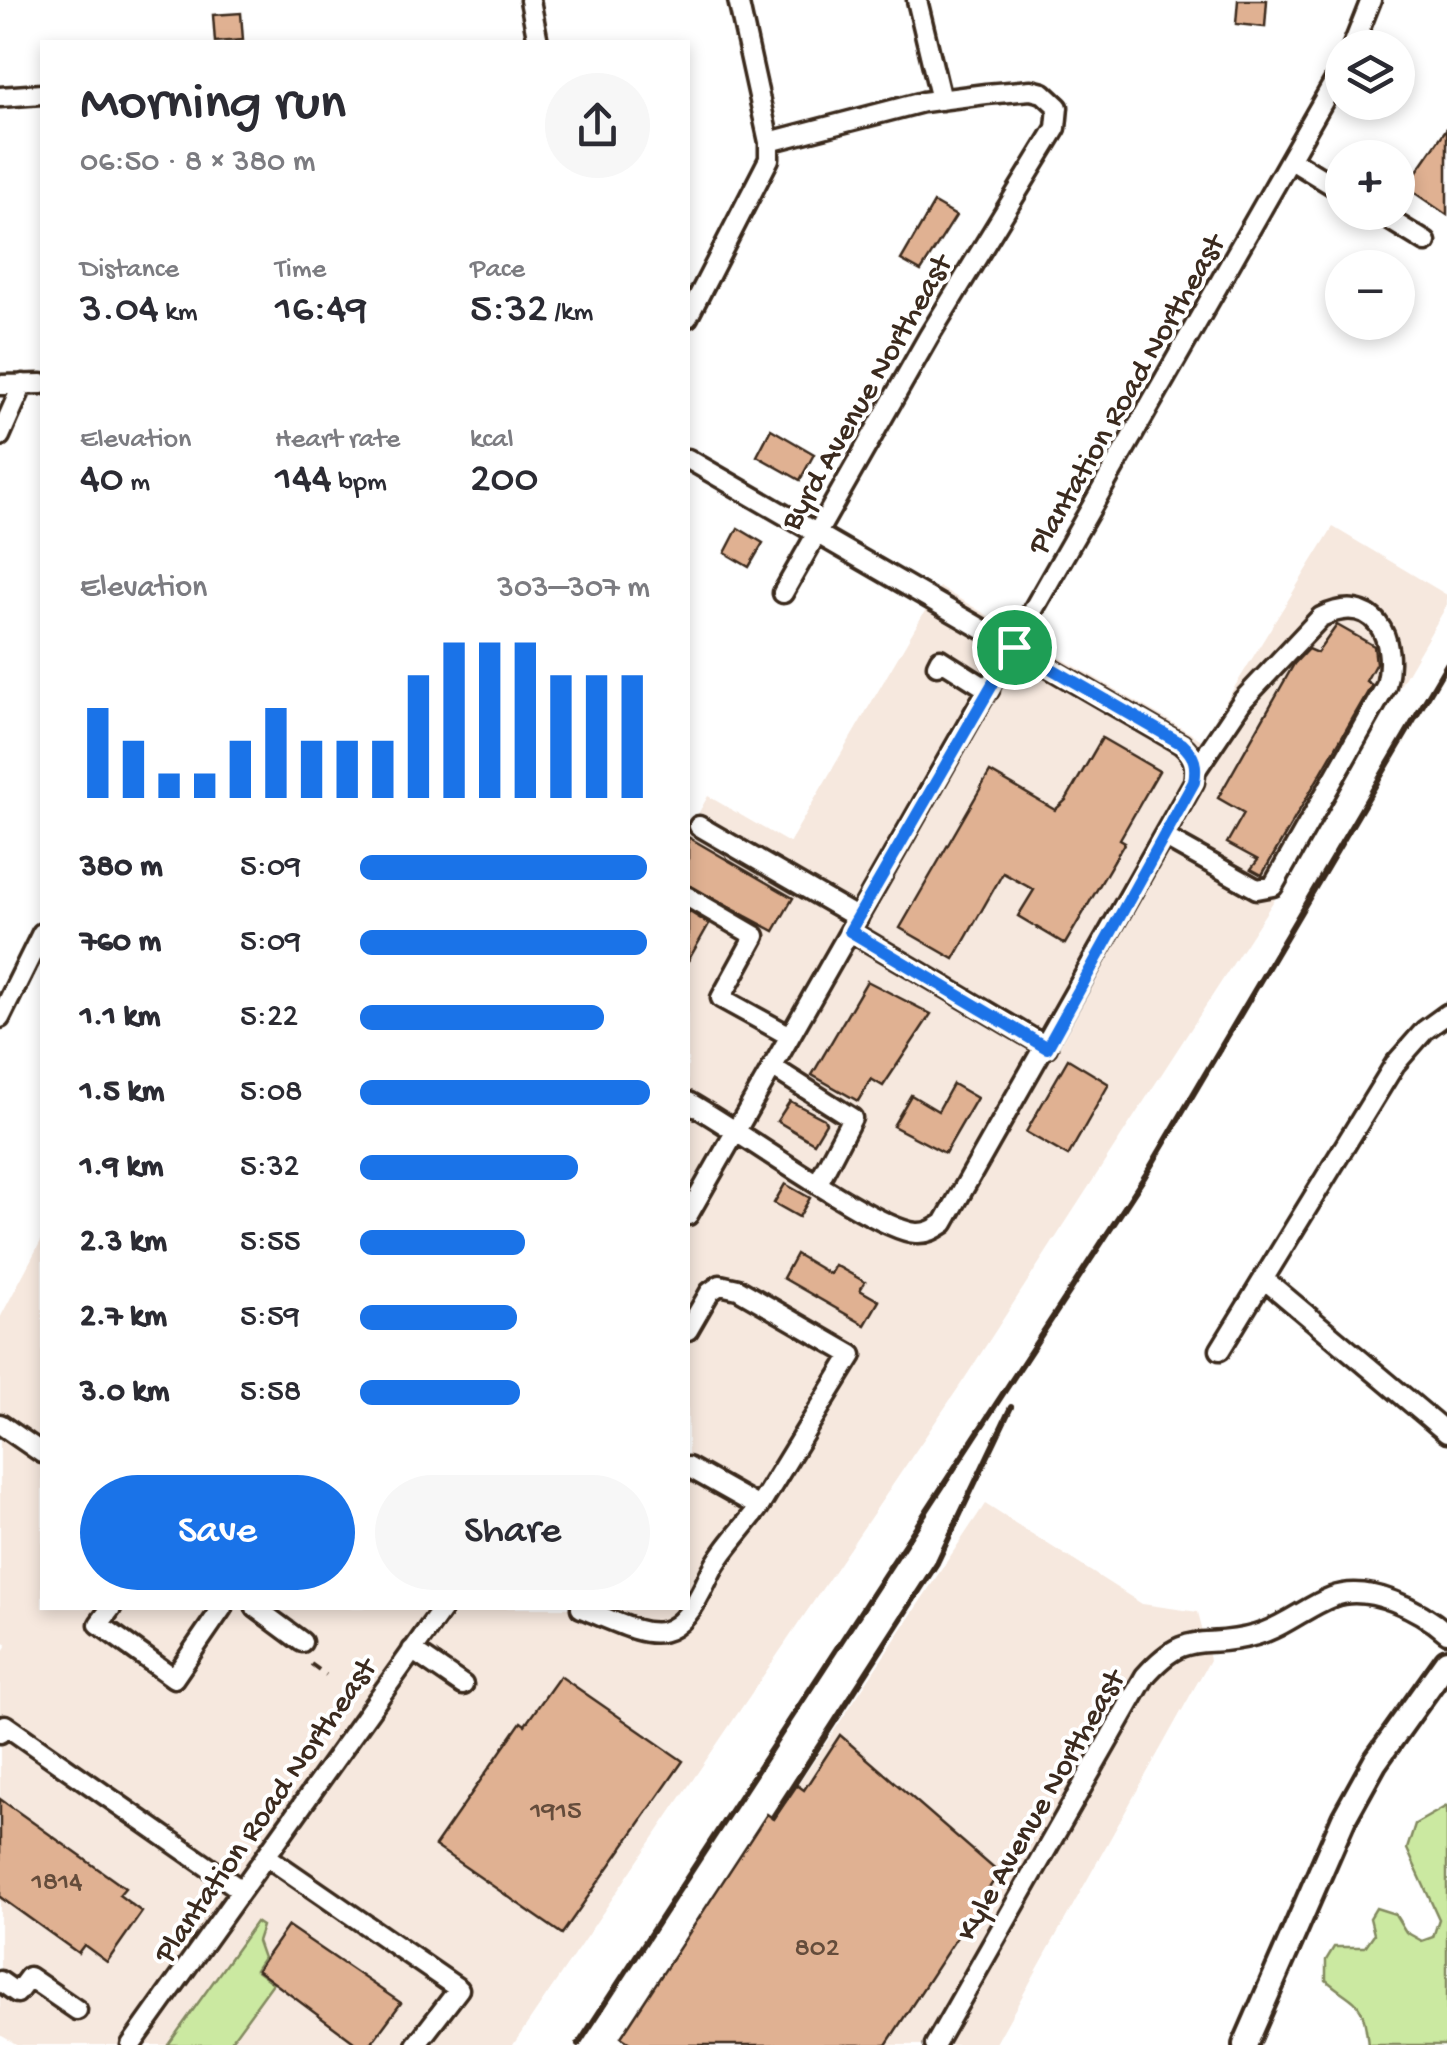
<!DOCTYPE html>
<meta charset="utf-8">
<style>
body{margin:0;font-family:"Gochi Hand",sans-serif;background:#f7f7f7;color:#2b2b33;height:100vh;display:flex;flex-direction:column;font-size:38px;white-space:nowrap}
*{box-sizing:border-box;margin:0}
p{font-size:32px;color:#7c7c81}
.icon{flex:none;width:55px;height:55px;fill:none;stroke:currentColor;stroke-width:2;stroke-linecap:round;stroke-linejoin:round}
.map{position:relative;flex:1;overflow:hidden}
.panel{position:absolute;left:40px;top:40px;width:650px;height:1570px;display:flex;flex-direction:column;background:#fff;border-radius:0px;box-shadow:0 5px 15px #0003}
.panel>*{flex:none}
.controls{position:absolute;left:1325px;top:30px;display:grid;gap:20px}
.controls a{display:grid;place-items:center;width:90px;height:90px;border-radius:50%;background:#fff;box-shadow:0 5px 15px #0003;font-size:50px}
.pin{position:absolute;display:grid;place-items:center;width:85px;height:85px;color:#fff;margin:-42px;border:5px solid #fff;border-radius:50%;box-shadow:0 2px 10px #0007}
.round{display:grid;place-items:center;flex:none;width:105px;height:105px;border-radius:52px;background:#f7f7f7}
.headline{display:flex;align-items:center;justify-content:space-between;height:170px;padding:0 40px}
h1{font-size:55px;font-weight:600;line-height:75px}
.metrics{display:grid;grid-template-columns:repeat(3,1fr);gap:15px;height:170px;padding:10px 40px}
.metrics div{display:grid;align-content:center}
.metrics b{font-size:42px;font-weight:600}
.metrics small{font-size:28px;font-weight:400}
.metrics p{font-size:28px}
.chart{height:280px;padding:20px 40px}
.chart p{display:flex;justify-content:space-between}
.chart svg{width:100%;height:180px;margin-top:10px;stroke:#1a73e8;stroke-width:6}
.primary-button{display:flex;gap:20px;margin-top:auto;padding:20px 40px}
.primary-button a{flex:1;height:115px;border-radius:60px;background:#1a73e8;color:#fff;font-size:40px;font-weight:600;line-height:115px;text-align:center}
.primary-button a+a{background:#f7f7f7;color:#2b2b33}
ul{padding:0 40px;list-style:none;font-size:32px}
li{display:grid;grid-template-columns:160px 120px 1fr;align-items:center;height:75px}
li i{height:25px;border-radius:12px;background:#1a73e8}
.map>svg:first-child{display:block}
</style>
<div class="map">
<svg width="1447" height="2045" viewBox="0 0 1447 2045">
<rect width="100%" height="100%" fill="#fff"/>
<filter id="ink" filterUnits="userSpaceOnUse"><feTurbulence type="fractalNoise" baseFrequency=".01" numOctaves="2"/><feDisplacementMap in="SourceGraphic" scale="20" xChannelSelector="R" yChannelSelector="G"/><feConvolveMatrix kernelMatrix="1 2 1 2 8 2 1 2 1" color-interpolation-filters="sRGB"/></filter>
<g filter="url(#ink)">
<path fill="#f6e8de" d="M 1333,527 L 1447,595 L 1447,605 L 1282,888 L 963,1381 L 513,2045 L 18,2045 L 0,2035 L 0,1655 L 7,1645 L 0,1639 L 0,1318 L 42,1239 L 42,1608 L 688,1608 L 688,832 L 708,796 L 789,843 L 939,587 L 1202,740 Z
M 985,1504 L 1142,1604 L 1198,1612 L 1210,1660 L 995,2045 L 625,2045 Z"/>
<path fill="#cbe9a1" stroke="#838a60" stroke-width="2.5" d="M 1447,1806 L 1447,2045 L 1368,2045 C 1363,1997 1358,2007 1326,1980 L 1326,1960 L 1334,1947 L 1365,1947 L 1374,1934 L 1370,1918 L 1376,1908 L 1395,1914 L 1406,1932 L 1422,1941 L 1433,1937 L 1439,1919 L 1407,1849 L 1415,1824 Z
M 256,1922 L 262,1926 L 257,1941 L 263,1958 L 255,1970 L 273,1983 L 228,2045 L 168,2045 Z"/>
<path fill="#e0b192" stroke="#3b2a1e" stroke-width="2.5" d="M 1238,0 L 1267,0 L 1265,27 L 1236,24 Z
M 241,13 L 243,40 L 215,42 L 213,15 Z
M 1447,128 L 1447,215 L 1406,187 Z
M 934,203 L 956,216 L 921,271 L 901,260 Z
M 771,429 L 814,454 L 800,480 L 757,456 Z
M 738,528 L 763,543 L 749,567 L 725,553 Z
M 1337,625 L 1374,646 L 1376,663 L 1366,681 L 1372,685 L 1262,875 L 1251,869 L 1258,860 L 1227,843 L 1244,813 L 1218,798 L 1294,664 L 1308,649 L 1317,653 Z
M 1102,738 L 1159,771 L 1120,839 L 1125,842 L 1065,944 L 1018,916 L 1034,890 L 1003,873 L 954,959 L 900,928 L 990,772 L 1055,810 L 1066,800 Z
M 688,837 L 793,898 L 774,931 L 688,885 Z
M 688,911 L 709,924 L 688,961 Z
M 867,981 L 931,1014 L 883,1086 L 871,1079 L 858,1101 L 812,1075 Z
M 1068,1059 L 1109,1084 L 1068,1156 L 1026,1132 Z
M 953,1084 L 977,1098 L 945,1153 L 893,1126 L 911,1095 L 938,1111 Z
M 790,1101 L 824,1119 L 826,1123 L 814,1143 L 777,1121 Z
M 785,1184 L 810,1198 L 799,1217 L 774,1203 Z
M 796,1254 L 830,1274 L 835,1265 L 865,1282 L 860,1290 L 879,1301 L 865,1325 L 783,1278 Z
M 560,1676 L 683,1761 L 562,1934 L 435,1846 L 521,1722 L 525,1725 Z
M 840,1735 L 999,1873 L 886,2045 L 633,2045 L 621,2037 L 767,1814 L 774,1819 L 797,1785 L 804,1790 Z
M 0,1799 L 125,1888 L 119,1895 L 142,1912 L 107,1962 L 84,1945 L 78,1953 L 0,1897 Z
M 288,1926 L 401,2003 L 370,2045 L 358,2045 L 257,1970 Z"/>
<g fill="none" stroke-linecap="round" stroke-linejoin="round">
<g stroke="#3b2a1e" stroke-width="25">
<path id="minor" d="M 530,0 L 538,42
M 917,0 L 941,100
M 1352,48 L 1371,0
M 0,97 L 42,94
M 769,142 L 923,102 L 986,94 L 1031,90 L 1043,93 L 1058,107 L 1056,128 L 929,336 L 783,593
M 1293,161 L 1342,191
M 1377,212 L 1426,242
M 688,317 L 769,159 L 769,142 L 738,0
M 0,385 L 42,384
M 0,436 L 23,384
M 688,459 L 1181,744 C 1195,756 1197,765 1194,782 L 944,1223 C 935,1229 927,1234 916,1233 C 873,1229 736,1128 688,1102
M 937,665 L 940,659 L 989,690
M 699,826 L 858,918
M 1164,837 L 1257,889 L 1273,886 L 1386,686 C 1398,638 1374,591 1321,617 L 1243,700 L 1196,770
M 688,897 L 755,936 L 721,998 L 790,1036
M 850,931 L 1047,1047
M 0,1018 L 42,933
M 772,1067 L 852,1118 L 818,1183
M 688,1215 L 1342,68
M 1264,1279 L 1447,1433
M 688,1330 L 710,1292 L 720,1285 L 738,1289 L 852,1355 L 759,1507 L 688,1467
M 1220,1350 L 1395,1064 L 1425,1030 L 1447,1014
M 0,1424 L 42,1453
M 111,1608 L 99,1624 L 174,1678 L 222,1608
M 256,1608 L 302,1642
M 581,1608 C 651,1636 673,1656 709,1576 C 720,1552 743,1529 759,1507
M 412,1650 L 463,1685
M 0,1733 L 5,1725 L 241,1890
M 266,1856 L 459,1989 L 416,2045
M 0,1981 L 17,1993 L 29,1977 L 77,2010
M 131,2045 L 443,1608
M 935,2045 L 1145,1676 C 1189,1626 1202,1651 1256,1635 C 1284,1627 1306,1607 1332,1597 C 1369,1583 1421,1610 1447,1633"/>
</g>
<g stroke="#3b2a1e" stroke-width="30">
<path id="major" d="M 1245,2045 L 1344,1818 L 1375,1762 L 1447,1661"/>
</g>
<path stroke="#3b2a1e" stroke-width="4" stroke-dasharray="10 8" stroke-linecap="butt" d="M 311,1664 L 326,1675"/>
<use href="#minor" stroke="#fff" stroke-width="18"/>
<use href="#major" stroke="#fff" stroke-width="22"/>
<path stroke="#3b2a1e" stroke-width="6" d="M 773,1817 L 937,1563 L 1011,1407
M 578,2045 L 1145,1176 L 1447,664"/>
</g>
</g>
<g fill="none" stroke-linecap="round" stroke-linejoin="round" filter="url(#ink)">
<g stroke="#fff" stroke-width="20">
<path id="route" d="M 1014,647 L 1182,744 C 1195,756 1197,765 1194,782 L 1047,1048 L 850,931 Z"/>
</g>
<use href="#route" stroke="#1a73e8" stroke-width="12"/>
</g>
<g text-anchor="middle" stroke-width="8" stroke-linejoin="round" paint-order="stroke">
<g font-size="28" fill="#644c3b">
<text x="556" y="1818">1915</text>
<text x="57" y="1889">1814</text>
<text x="817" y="1955">802</text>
</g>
<g font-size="32" fill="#3b2a1e" stroke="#fff">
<text transform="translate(864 391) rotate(-60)" y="11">Byrd Avenue Northeast</text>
<text transform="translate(1124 393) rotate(-60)" y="11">Plantation Road Northeast</text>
<text transform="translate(1038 1804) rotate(-60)" y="11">Kyle Avenue Northeast</text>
<text transform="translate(263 1809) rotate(-55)" y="11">Plantation Road Northeast</text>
</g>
</g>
</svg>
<div class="controls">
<a><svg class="icon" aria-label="layers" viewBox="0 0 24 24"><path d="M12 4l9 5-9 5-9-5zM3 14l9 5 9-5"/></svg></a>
<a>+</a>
<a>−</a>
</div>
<div class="pin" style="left:1014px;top:647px;background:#1e9e55"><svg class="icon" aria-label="arrive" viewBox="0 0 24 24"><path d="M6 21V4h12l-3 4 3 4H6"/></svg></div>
<section class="panel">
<div class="headline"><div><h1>Morning run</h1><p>06:50 · 8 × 380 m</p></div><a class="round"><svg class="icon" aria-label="share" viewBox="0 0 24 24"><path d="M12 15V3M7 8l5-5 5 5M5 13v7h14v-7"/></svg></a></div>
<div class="metrics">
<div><p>Distance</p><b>3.04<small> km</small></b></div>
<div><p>Time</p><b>16:49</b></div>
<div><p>Pace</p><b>5:32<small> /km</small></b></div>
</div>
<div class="metrics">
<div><p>Elevation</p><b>40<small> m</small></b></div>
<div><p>Heart rate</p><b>144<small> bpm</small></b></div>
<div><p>kcal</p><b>200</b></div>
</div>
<div class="chart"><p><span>Elevation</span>303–307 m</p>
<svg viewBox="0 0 160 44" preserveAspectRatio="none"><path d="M5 44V22M15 44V30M25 44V38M35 44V38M45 44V30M55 44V22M65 44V30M75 44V30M85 44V30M95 44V14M105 44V6M115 44V6M125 44V6M135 44V14M145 44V14M155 44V14"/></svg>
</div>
<ul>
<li><b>380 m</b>5:09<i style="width:99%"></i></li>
<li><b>760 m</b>5:09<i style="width:99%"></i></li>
<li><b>1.1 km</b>5:22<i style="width:84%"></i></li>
<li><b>1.5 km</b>5:08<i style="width:100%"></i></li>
<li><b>1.9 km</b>5:32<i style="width:75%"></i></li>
<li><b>2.3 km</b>5:55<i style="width:57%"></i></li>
<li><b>2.7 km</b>5:59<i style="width:54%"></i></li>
<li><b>3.0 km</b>5:58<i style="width:55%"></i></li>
</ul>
<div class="primary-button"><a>Save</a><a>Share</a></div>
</section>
</div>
